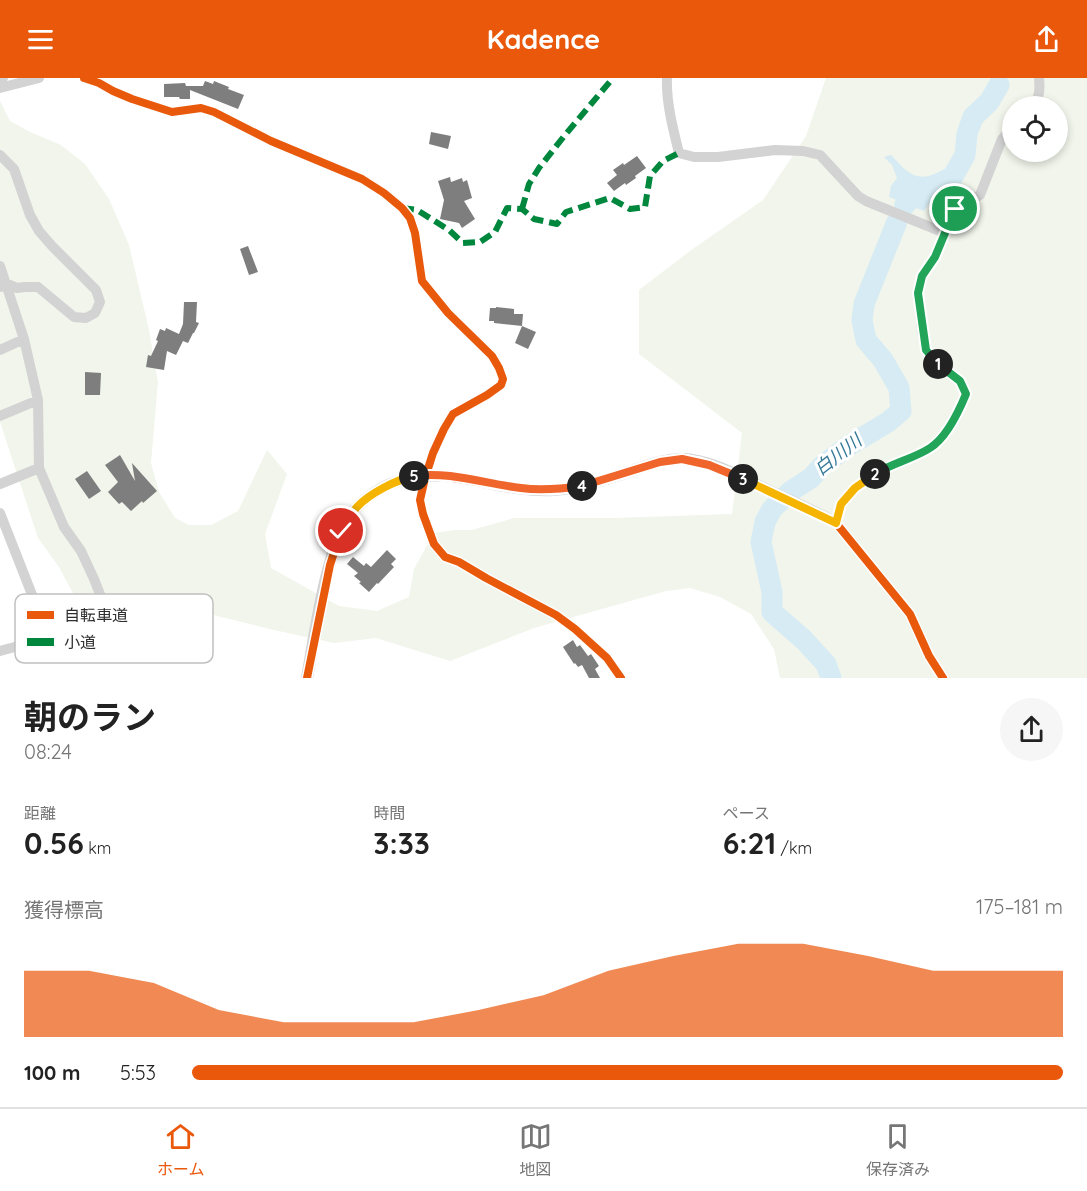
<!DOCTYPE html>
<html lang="ja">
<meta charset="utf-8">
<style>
body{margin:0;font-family:Quicksand,"Noto Sans JP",sans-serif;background:#f6f6f6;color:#222;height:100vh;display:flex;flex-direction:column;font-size:22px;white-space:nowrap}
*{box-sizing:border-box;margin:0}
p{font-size:20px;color:#767676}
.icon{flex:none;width:33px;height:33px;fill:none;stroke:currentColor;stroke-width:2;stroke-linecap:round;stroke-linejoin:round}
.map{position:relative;height:600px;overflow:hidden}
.panel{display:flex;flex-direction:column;background:#fff;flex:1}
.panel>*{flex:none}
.controls{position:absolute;left:1002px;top:18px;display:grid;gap:12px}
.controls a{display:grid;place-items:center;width:66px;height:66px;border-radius:50%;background:#fff;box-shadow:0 3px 9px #0003;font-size:30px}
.pin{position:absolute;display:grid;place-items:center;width:51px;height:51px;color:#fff;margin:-26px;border:3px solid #fff;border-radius:50%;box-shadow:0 2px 6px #0007}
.km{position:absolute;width:30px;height:30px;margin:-15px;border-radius:50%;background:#222;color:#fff;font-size:16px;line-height:30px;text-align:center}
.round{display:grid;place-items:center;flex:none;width:63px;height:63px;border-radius:32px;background:#f6f6f6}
.head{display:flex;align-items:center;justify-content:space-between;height:102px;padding:0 24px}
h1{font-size:33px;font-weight:700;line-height:45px}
.stats{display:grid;grid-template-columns:repeat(3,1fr);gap:9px;height:102px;padding:6px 24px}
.stats div{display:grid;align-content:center}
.stats b{font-size:30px;font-weight:700}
.stats small{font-size:16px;font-weight:400}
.stats p{font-size:16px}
.chart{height:168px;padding:12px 24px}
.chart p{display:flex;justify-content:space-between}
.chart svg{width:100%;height:108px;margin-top:6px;fill:#ea580c;opacity:.7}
ul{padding:0 24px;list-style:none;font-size:20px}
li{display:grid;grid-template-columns:96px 72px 1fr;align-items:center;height:45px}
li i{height:15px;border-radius:8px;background:#ea580c}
header{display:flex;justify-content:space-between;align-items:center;height:78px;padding:0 24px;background:#ea580c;color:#fff;font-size:27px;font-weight:700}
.menu{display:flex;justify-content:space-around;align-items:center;height:84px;border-top:2px solid #e0e0e0;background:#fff;font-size:16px;color:#767676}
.menu a{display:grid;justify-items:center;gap:3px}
.menu .selected{color:#ea580c}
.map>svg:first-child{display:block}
</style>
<header><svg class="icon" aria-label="menu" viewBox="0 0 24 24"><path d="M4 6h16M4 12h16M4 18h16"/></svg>Kadence<svg class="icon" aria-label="share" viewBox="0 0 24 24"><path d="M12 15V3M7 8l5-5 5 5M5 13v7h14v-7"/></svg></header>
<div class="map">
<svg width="1087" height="600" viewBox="0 0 1087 600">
<rect width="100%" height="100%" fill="#fff"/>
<path fill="#f1f5eb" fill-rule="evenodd" d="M 826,0 L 1087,0 L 1087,600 L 780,600 L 774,571 L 751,536 L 720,519 L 690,510 L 666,513 L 534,550 L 450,583 L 376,560 L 334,565 L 274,552 L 209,536 L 141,530 L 83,534 L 59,489 L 38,460 L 0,344 L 0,23 L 10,43 L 30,54 L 61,67 L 85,86 L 109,121 L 129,167 L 149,252 L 158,304 L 151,385 L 159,414 L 175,440 L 189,447 L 211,447 L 238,433 L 267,372 L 287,396 L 265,456 L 271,490 L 339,528 L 377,533 L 409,519 L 414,491 L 434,455 L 455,452 L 472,452 L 514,440 L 615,440 L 732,436 L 742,355 L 639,276 L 639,212 L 690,173 L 763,122 L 806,58 ZM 1012,28 L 1058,28 L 1058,74 L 1012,74 Z"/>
<path fill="#d6ebf4" d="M 961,73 L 969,79 C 966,88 963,95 957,102 C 947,114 933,119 924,133 L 889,119 L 891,108 L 897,100 L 892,87 L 884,79 L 891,77 C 898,84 907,96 917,98 C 935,102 953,87 961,73 Z"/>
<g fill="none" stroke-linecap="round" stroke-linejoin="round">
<path stroke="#d6ebf4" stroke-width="4" d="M 999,7 L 1002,0"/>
<path stroke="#d6ebf4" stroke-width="21" d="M 905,127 L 906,125 L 923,112 L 952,100 L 965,77 L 967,56 L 973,39 L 989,24 L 999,7
M 831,600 L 826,586 L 804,562 L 772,534 L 772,514 L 761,464 L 765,444 L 772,431 L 791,413 L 811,400 L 823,387 L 848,368 L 888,344 L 901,333 L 899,310 L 883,282 L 866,262 L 862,242 L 864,226 L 896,146"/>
</g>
<path fill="#7e7e7e" d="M 205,3 L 213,6 L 214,3 L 229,9 L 228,11 L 244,17 L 238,31 L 190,12 L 190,21 L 180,21 L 179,19 L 164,19 L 164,6 L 185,5 L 186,8 L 203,8 Z
M 431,54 L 451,58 L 448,71 L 429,66 Z
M 637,78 L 646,90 L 635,98 L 636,100 L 626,107 L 625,105 L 614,113 L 607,105 L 617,97 L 613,92 L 623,85 L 624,87 Z
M 450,99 L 451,104 L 462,100 L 463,104 L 467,102 L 472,120 L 464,123 L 475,141 L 462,150 L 459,145 L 440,141 L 444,122 L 438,103 Z
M 248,168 L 258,194 L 249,197 L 240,171 Z
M 184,224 L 197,224 L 196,244 L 199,245 L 194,255 L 193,255 L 188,265 L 183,263 L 176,277 L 167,273 L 164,292 L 146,289 L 148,277 L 151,278 L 158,263 L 156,262 L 160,251 L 165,253 L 166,250 L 179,256 L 183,246 Z
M 496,229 L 514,231 L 514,236 L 523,236 L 522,248 L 494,245 L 494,243 L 489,243 L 490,230 L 496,230 Z
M 522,248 L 536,254 L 528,271 L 515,265 Z
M 85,294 L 101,295 L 100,317 L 85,317 Z
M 120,377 L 135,403 L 132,385 L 157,413 L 143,425 L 142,423 L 131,433 L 122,424 L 119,426 L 108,414 L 118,404 L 105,387 Z
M 87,393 L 101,413 L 89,421 L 75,401 Z
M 387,472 L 396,481 L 391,486 L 394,489 L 378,506 L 377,505 L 369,514 L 359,505 L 361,504 L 354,498 L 358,495 L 347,486 L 353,479 L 364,488 L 366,485 L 371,489 Z
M 573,562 L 577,569 L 580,567 L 588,578 L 591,576 L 599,588 L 595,591 L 600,600 L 589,600 L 582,587 L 578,589 L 575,585 L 574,586 L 563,569 Z"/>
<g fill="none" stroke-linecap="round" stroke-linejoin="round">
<path stroke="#d3d3d3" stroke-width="10" d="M 84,0 L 99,5 L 113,13 L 132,21 L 172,34 L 201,30 L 214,34 L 271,63 L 362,101 L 384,115 L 402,130 L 410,140 L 415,155 L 422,203 L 448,235 L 492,278 L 499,290 L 503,301 L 501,307 L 487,317 L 453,336 L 444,351 L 433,375 L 425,400 L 420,422 L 423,436 L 434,466 L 445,479 L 459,484 L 486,500 L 556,537 L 575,551 L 607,580 L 621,600
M 667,0 C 666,24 673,51 679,75 L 694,79 L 718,79 L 775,72 L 803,73 L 820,77 L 858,118 L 866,123 L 945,155
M 0,1 L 3,0
M 0,10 L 39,0
M 1032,28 C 1040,20 1040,11 1039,0
M 0,77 L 14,91 L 30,137 L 39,153 L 52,168 L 96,212 L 100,224 L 95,235 L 86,240 L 74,239 L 38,209 L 24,209 L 17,210 L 7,206 L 0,209
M 0,188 L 24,261 L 38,322 L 39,390 L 64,449 L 81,473 L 94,501 L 112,547 L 49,560 L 0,573
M 0,272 L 24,261
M 0,338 L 38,322
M 0,406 L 39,390
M 0,435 L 49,560
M 943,600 L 929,578 L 910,536 L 836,445 L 841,426 L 855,410 L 878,394 L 932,369 L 949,350 L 960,331 L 966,316 L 960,304 L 940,288 L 926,272 L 922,253 L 918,215 L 922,198 L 935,179 L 955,131 L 980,117 L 1002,61 L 1012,50"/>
<path stroke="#d3d3d3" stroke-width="12" d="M 307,600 C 315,557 327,457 358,428 C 422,368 482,416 554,412 C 583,410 610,400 637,391 C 652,386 666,381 682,381 C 709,381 742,400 767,412 C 790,423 814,433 836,445"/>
<path stroke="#00873e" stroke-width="6" stroke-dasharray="12 6" stroke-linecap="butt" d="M 402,130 L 417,132 L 449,152 L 463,165 L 480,164 L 495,154 L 507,130 L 522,131 L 534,141 L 557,146 L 566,134 L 610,120 L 630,131 L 645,129 L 650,98 L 663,83 L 679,75
M 522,131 L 529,106 L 539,90 L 565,57 L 613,0"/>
<g stroke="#fff" stroke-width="11">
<path id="cycleway" d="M 84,0 L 99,5 L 113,13 L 132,21 L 172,34 L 201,30 L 214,34 L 271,63 L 362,101 L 384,115 L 402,130 L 410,140 L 415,155 L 422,203 L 448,235 L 492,278 L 499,290 L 503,301 L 501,307 L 487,317 L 453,336 L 444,351 L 433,375 L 425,400 L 420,422 L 423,436 L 434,466 L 445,479 L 459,484 L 486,500 L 556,537 L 575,551 L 607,580 L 621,600
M 307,600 L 330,487 L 341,453 L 357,428 L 381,411 L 401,401 L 417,398 L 434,397 L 522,411 L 553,412 L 586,408 L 660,384 L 682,381 L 700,384 L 728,394 L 836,445 L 910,536 L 929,578 L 943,600"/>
</g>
<use href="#cycleway" stroke="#e8590c" stroke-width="8"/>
</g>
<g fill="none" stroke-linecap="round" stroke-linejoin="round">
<g stroke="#fff" stroke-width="12">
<path id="split-1" d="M 938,286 L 926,272 L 918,215 L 922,198 L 935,179 L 955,131"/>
</g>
<g stroke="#fff" stroke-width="12">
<path id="split-2" d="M 875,396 C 892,385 913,381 930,370 C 946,360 959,333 966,316 L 960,303 L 938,286"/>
</g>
<g stroke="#fff" stroke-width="12">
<path id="split-3" d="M 743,401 L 836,445 L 841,426 L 855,410 L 875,396"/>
</g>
<g stroke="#fff" stroke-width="12">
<path id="split-4" d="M 582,408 L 660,384 L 682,381 L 709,387 L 743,401"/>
</g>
<g stroke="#fff" stroke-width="12">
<path id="split-5" d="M 414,398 C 450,393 486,406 521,410 C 542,413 561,411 582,408"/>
</g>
<g stroke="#fff" stroke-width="12">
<path id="split-6" d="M 341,453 C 346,445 351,436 357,429 C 370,415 396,402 414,398"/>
</g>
<use href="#split-1" stroke="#22a559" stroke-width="8"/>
<use href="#split-2" stroke="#22a559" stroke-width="8"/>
<use href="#split-3" stroke="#f5b400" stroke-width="8"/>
<use href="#split-4" stroke="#f0652b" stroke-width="8"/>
<use href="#split-5" stroke="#f0652b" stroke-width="8"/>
<use href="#split-6" stroke="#f5b400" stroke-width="8"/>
</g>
<g text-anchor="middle" stroke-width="6" stroke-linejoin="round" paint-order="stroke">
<g font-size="18" font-style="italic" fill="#357998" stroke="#fff">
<text transform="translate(838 377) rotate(-38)" y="6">白川川</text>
</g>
</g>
<rect x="15" y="516" width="198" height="69" rx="9" fill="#fff" stroke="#c0c0c0" stroke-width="1.5"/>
<rect x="27" y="533" width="27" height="8" fill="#e8590c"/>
<rect x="27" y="560" width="27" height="8" fill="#00873e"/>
<g font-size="16" fill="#2e2e2e">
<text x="64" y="543">自転車道</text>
<text x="64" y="570">小道</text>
</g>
</svg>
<div class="controls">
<a><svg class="icon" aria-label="locate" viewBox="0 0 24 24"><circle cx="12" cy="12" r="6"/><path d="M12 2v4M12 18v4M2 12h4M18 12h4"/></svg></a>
</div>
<div class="pin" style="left:955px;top:131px;background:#1e9e55"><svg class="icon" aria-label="arrive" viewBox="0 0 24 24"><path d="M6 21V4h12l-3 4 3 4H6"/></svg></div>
<div class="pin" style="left:341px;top:453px;background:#d93025"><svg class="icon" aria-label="check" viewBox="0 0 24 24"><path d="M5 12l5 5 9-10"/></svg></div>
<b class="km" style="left:938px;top:286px">1</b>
<b class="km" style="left:875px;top:396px">2</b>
<b class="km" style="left:743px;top:401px">3</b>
<b class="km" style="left:582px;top:408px">4</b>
<b class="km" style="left:414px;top:398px">5</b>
</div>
<section class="panel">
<div class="head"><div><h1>朝のラン</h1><p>08:24</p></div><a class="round"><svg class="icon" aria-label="share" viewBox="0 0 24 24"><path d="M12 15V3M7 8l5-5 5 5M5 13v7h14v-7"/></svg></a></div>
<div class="stats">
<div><p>距離</p><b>0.56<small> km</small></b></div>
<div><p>時間</p><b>3:33</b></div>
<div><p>ペース</p><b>6:21<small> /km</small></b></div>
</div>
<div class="chart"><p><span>獲得標高</span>175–181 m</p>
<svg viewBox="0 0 160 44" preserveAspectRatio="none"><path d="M0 44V17L10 17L20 22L30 33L40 38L50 38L60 38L70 33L80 27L90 17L100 11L110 6L120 6L130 11L140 17L150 17L160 17V44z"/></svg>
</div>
<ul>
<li><b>100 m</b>5:53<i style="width:100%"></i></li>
</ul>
</section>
<nav class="menu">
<a class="selected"><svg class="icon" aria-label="home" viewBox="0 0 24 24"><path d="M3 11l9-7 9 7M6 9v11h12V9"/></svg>ホーム</a>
<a><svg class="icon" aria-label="map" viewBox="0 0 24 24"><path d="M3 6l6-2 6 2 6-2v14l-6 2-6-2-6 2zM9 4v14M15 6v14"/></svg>地図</a>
<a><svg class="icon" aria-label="saved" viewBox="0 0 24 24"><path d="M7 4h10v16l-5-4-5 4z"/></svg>保存済み</a>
</nav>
